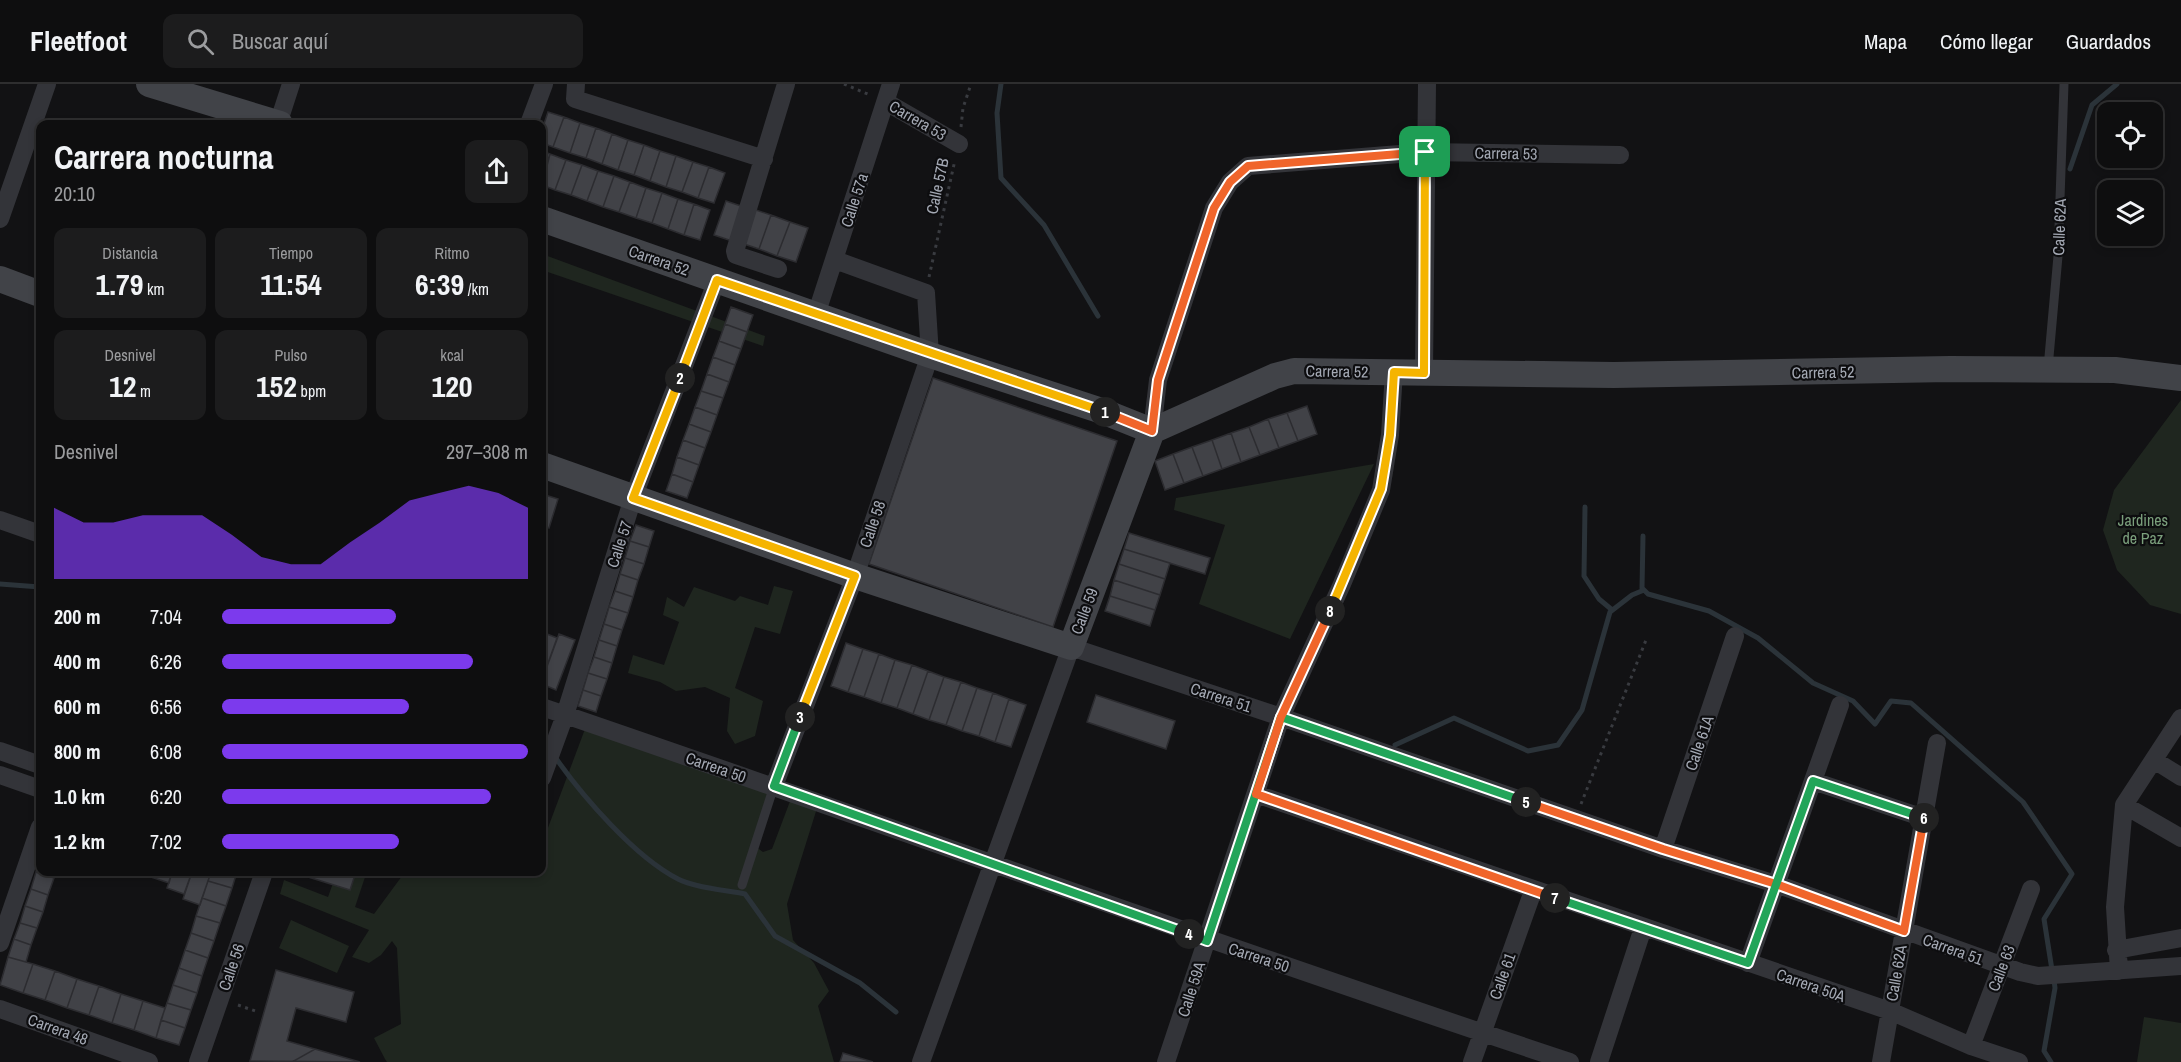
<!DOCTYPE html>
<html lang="es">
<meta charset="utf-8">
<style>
body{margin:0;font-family:"Archivo Narrow",sans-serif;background:#1c1c1d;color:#f1f3f6;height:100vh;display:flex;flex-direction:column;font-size:22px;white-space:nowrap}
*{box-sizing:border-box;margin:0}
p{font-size:20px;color:#9b9c9e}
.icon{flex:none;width:33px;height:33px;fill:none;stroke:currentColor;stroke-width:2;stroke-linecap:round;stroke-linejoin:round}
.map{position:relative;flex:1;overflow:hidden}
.side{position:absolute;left:36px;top:36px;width:510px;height:756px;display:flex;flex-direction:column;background:#0e0e0f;border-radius:12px;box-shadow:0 3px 9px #0003,0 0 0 2px #2e2e2f}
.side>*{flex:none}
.controls{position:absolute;left:2097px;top:18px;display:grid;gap:12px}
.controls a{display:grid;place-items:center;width:66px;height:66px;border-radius:12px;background:#0e0e0f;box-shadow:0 3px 9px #0003,0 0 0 2px #2e2e2f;font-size:30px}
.pin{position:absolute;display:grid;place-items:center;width:51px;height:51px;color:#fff;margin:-26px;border-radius:12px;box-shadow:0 3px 9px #0006}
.km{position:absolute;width:30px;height:30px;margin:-15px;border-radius:50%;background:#222;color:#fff;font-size:16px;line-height:30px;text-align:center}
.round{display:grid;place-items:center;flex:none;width:63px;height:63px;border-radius:12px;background:#1c1c1d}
.headline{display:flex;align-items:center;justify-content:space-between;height:102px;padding:0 18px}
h1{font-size:33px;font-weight:700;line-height:45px}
.figures{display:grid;grid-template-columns:repeat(3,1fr);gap:9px;height:102px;padding:6px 18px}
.figures div{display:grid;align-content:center;border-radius:12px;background:#1c1c1d;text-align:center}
.figures b{font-size:30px;font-weight:700}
.figures small{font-size:16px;font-weight:400}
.figures p{font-size:16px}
.chart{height:168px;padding:12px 18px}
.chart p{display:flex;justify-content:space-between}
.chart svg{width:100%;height:108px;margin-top:6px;fill:#7c3aed;opacity:.7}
ul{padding:0 18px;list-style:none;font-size:20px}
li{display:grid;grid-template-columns:96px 72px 1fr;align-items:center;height:45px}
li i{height:15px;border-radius:8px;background:#7c3aed}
header{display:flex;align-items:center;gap:36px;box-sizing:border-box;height:84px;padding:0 30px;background:#0e0e0f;border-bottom:2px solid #2e2e2f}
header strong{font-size:28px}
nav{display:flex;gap:33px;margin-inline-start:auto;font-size:21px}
.search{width:420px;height:54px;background:#1c1c1d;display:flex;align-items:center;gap:15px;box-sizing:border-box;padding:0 21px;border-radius:12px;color:#9b9c9e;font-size:22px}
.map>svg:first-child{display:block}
</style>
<header>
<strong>Fleetfoot</strong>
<div class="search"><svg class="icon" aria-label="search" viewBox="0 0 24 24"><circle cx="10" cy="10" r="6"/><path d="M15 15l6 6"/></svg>Buscar aquí</div>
<nav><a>Mapa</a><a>Cómo llegar</a><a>Guardados</a></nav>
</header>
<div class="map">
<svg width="2181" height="978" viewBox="0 0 2181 978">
<rect width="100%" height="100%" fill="#121214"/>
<path fill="#1f261f" d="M 542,170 L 765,252 L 763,262 L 542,186 Z
M 2181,316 L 2181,530 L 2150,521 L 2117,486 L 2103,446 L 2114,406 Z
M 1374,380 L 1290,555 L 1199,520 L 1225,441 L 1174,426 L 1176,414 Z
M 774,502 L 793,507 L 780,550 L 755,543 L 735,604 L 763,617 L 755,652 L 735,660 L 727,647 L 730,614 L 705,603 L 676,607 L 660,598 L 628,589 L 633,571 L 664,581 L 679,538 L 663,531 L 667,513 L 684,523 L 694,503 L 735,517 L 740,512 L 768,521 Z
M 585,645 L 775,706 L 756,763 L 763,768 L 772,765 L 792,712 L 818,721 L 787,820 L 793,856 L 814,879 L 829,907 L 818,922 L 834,978 L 387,978 L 385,975 L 374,954 L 401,940 L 397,864 L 392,857 L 381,871 L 369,879 L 352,873 L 369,846 L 280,810 L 284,796 L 328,813 L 337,788 L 366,790 L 355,823 L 374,830 L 405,788 L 542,788 L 542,751 L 546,749 Z
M 291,836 L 349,862 L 337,889 L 279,864 Z
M 2144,933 L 2181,939 L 2181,978 L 2137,978 Z"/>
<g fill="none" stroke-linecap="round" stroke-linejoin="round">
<path stroke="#2b3339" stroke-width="5" d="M 1001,0 L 997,29 L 1001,94 L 1044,141 L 1098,232
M 2070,85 L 2092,21 L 2117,0
M 1585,423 L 1584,492 L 1599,515 L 1611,525
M 1643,452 L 1642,504 L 1648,510 L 1709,527 L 1758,554 L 1813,599 L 1853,617 L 1875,640 L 1891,617 L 1911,619 L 2023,718 L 2072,790 L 2044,835 L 2052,886
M 0,500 L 40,503
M 1395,661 L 1454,634 L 1528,667 L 1558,661 L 1582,626 L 1610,528 L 1632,511 L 1644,506
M 555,673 C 583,713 635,773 678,795 C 695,804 726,806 745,810 L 775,852 L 860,899 L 896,928
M 2051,978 L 2044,967 L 2055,904 L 2054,896"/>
</g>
<path fill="#414247" stroke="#2c2c30" stroke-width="1.5" d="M 548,28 L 564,33 L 553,63 L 542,59 L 542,46 Z
M 564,33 L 580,39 L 570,69 L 553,63 Z
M 580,39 L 596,44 L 586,74 L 570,69 Z
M 596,44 L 612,50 L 602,80 L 586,74 Z
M 612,50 L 628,56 L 618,86 L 602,80 Z
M 628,56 L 644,61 L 634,91 L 618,86 Z
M 644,61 L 660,67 L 650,97 L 634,91 Z
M 542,67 L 550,70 L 542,93 Z
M 660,67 L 676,72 L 666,103 L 650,97 Z
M 550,70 L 566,76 L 555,106 L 542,101 Z
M 676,72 L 693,78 L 682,108 L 666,103 Z
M 566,76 L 582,81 L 571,111 L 555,106 Z
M 693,78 L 709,83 L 698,114 L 682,108 Z
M 582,81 L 598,87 L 587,117 L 571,111 Z
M 709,83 L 725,89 L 714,119 L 698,114 Z
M 598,87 L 614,92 L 603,123 L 587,117 Z
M 614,92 L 630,98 L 619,128 L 603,123 Z
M 630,98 L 646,104 L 636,134 L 619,128 Z
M 646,104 L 662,109 L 652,139 L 636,134 Z
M 662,109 L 678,115 L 668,145 L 652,139 Z
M 678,115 L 694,120 L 684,151 L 668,145 Z
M 726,117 L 744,123 L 732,157 L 714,151 Z
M 694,120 L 710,126 L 700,156 L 684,151 Z
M 753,125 L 771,131 L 759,165 L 741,159 Z
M 771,131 L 790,138 L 777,172 L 759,165 Z
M 790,138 L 808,144 L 796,178 L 777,172 Z
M 731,223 L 753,231 L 747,248 L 725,240 Z
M 725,240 L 747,248 L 741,265 L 719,257 Z
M 719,257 L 741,265 L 735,281 L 713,273 Z
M 713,273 L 735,281 L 729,298 L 707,290 Z
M 707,290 L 729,298 L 723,314 L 701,307 Z
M 933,294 L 1117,357 L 1053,543 L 869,480 Z
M 701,307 L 723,314 L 717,331 L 695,323 Z
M 1307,322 L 1317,350 L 1298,357 L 1287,329 Z
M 695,323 L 717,331 L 711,348 L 689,340 Z
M 1287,329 L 1298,357 L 1279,364 L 1268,335 Z
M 1268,335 L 1279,364 L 1260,371 L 1249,343 Z
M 689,340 L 711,348 L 705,364 L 683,356 Z
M 1249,343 L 1260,371 L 1241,378 L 1231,349 Z
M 1231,349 L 1241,378 L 1222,385 L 1212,356 Z
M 683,356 L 705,364 L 699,381 L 677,373 Z
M 1212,356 L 1222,385 L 1203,392 L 1192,363 Z
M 1192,363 L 1203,392 L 1184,399 L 1173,370 Z
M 1173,370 L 1184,399 L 1165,406 L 1155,377 Z
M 677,373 L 699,381 L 693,398 L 672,390 Z
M 672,390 L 693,398 L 687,414 L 666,407 Z
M 542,410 L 558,415 L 549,444 L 542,441 Z
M 636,441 L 654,447 L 649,463 L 630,457 Z
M 1129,449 L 1210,474 L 1205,490 L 1124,465 Z
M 630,457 L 649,463 L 644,480 L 625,474 Z
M 1124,465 L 1170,479 L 1165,495 L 1119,480 Z
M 625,474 L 644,480 L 638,496 L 620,490 Z
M 1119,480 L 1165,495 L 1160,511 L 1114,496 Z
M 620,490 L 638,496 L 633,513 L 615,507 Z
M 1114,496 L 1160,511 L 1155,526 L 1110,512 Z
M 615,507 L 633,513 L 628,529 L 609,523 Z
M 1110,512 L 1155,526 L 1150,542 L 1105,527 Z
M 609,523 L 628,529 L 622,546 L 604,540 Z
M 604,540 L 622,546 L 617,562 L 599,556 Z
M 542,548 L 557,554 L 542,596 Z
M 559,550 L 575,556 L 556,606 L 542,600 L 542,596 Z
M 599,556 L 617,562 L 612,579 L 594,573 Z
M 846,559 L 863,565 L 848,608 L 831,602 Z
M 863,565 L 879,570 L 864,613 L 848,608 Z
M 879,570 L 895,576 L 881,619 L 864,613 Z
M 594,573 L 612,579 L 607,595 L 588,589 Z
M 895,576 L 912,581 L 897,624 L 881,619 Z
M 912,581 L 928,587 L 913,630 L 897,624 Z
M 928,587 L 944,593 L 929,636 L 913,630 Z
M 588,589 L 607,595 L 601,612 L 583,606 Z
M 944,593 L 961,598 L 946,641 L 929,636 Z
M 961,598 L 977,604 L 962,647 L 946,641 Z
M 977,604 L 993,609 L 979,652 L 962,647 Z
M 583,606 L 601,612 L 596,628 L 578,622 Z
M 993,609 L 1009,615 L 995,658 L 979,652 Z
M 1096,611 L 1175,637 L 1166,665 L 1087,638 Z
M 1009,615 L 1026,621 L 1011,663 L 995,658 Z
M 40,776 L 40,788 L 56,788 L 54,794 L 36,788 Z
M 36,788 L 54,794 L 48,811 L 31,805 Z
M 153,788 L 172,788 L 169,799 L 151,793 Z
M 172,788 L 192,788 L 184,810 L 167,804 Z
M 192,788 L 211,788 L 200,821 L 183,815 Z
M 211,788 L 237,788 L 232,804 L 208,797 Z
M 307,788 L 356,788 L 350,806 L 305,792 Z
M 208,797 L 232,804 L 226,822 L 202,814 Z
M 31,805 L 48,811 L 43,828 L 25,822 Z
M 202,814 L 226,822 L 220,839 L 196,832 Z
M 25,822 L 43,828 L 37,844 L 20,839 Z
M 196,832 L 220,839 L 214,857 L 191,849 Z
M 20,839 L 37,844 L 31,861 L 14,855 Z
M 191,849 L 214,857 L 208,874 L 185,866 Z
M 14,855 L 31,861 L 26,878 L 8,873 Z
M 185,866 L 208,874 L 202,892 L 179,884 Z
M 8,873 L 33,880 L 23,909 L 0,901 Z
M 33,880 L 55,887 L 45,916 L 23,909 Z
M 179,884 L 202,892 L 197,909 L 173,901 Z
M 276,886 L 354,908 L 346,938 L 296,924 L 287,957 L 360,978 L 250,977 Z
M 55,887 L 77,895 L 67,924 L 45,916 Z
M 77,895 L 99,902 L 89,931 L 67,924 Z
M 173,901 L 197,909 L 191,926 L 167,919 Z
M 99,902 L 121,910 L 112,939 L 89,931 Z
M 121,910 L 143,917 L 134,946 L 112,939 Z
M 143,917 L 165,924 L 156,954 L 134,946 Z
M 167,919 L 191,926 L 185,944 L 161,936 Z
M 161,936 L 185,944 L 179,961 L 156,954 Z
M 315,965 L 360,978 L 292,978 Z
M 843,969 L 873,978 L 840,978 Z"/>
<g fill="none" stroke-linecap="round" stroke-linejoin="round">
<path stroke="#393b40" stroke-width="3" stroke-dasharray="3 4.5" stroke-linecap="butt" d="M 844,0 L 870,11
M 961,43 L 963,24 L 971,0
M 929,193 L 955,76
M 1581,720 L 1646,556
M 238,921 L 258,928"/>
<path stroke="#333439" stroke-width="9" d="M 2048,284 L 2058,172 L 2064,0
M 742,801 L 774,702"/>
<path stroke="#333439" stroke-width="18" d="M 576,0 L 575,15 L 764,75
M 886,18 L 959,60
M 278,40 L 291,0
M 529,40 L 544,0
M 0,135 L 47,0
M 778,185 L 736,171 L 735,167 L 786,0
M 816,231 L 891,0
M 1424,289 L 1427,0
M 1152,347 L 1158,296 L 1214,124 L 1230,98 L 1248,82 L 1425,68 L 1620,71
M 0,436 L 40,450
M 542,623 C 885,740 1226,864 1570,978
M 0,667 L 40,681
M 2154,676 L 2181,693
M 0,691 L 40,705
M 542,694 L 565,631 L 633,414 L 717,196
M 1813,697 L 1924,734
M 774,702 L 855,492 L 930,271 L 926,209 L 835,176
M 1256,710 L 1890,927 L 1971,962 L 2019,978
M 2124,721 L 2181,754
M 1663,765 L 1735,552
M 0,859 L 40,743
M 2116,866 L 2181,854
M 1748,879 L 1840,621
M 2119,887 L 2115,823 L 2124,721 L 2181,634
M 0,925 L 149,978
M 1971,962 L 2031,805
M 198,978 L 264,788
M 921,978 L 1071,563 L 1281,633 L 1663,765 L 1776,800 L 2020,888 L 2038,892 L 2181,882
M 1166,978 L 1281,633 L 1342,500 L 1381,406 L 1390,351 L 1394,288
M 1472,978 L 1533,807
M 1599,978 L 1643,844
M 1881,978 L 1937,659"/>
<path stroke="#414348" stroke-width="26" d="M 149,0 L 280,40
M 542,135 L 930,271 L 1102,327 L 1152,347 L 1275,292 L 1294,287 L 1614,291 L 1950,285 L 2115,286 L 2181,294
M 0,195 L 40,210
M 542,381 L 855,492 L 1071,563 L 1152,347"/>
</g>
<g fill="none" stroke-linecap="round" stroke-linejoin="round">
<g stroke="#fff" stroke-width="12">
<path id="split-1" d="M 1105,328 L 1152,347 L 1158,296 L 1214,124 L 1230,98 L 1248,82 L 1425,68"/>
</g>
<g stroke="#fff" stroke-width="12">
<path id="split-2" d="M 680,294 L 717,196 L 1105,328"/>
</g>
<g stroke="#fff" stroke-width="12">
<path id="split-3" d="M 680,294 L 633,414 L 855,492 L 800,633"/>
</g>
<g stroke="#fff" stroke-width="12">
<path id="split-4" d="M 800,633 L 774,702 L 1189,850"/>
</g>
<g stroke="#fff" stroke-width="12">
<path id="split-5" d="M 1189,850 L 1207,857 L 1281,633 L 1526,718"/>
</g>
<g stroke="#fff" stroke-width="12">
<path id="split-6" d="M 1526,718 L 1663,765 L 1776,800 L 1904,847 L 1924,734"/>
</g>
<g stroke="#fff" stroke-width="12">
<path id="split-7" d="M 1555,814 L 1748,879 L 1813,697 L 1924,734"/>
</g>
<g stroke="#fff" stroke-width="12">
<path id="split-8" d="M 1330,527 L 1281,633 L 1256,710 L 1555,814"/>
</g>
<g stroke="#fff" stroke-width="12">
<path id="split-9" d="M 1330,527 L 1381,405 L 1390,351 L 1394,288 L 1424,289 L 1425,68"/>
</g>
<use href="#split-1" stroke="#f0652b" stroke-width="8"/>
<use href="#split-2" stroke="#f5b400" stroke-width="8"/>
<use href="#split-3" stroke="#f5b400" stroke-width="8"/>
<use href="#split-4" stroke="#22a559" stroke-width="8"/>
<use href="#split-5" stroke="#22a559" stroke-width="8"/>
<use href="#split-6" stroke="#f0652b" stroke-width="8"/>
<use href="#split-7" stroke="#22a559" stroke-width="8"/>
<use href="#split-8" stroke="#f0652b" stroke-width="8"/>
<use href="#split-9" stroke="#f5b400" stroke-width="8"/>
</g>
<g text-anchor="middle" stroke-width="4.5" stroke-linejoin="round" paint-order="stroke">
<g font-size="16" fill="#a4a9b4" stroke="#0d0d0f">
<text transform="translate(918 36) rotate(30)" y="6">Carrera 53</text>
<text transform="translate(1506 69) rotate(1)" y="6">Carrera 53</text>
<text transform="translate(937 102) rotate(-78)" y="6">Calle 57B</text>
<text transform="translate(854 116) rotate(-72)" y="6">Calle 57a</text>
<text transform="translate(2059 143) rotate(-88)" y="6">Calle 62A</text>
<text transform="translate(659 176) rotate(19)" y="6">Carrera 52</text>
<text transform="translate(1337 287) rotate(1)" y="6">Carrera 52</text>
<text transform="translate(1823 288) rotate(-1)" y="6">Carrera 52</text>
<text transform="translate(872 440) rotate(-71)" y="6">Calle 58</text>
<text transform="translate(619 460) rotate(-72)" y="6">Calle 57</text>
<text transform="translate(1084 527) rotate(-69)" y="6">Calle 59</text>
<text transform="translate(1221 613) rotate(18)" y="6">Carrera 51</text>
<text transform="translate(1699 659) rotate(-71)" y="6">Calle 61A</text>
<text transform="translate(716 683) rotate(19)" y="6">Carrera 50</text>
<text transform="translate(1953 865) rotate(20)" y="6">Carrera 51</text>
<text transform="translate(1259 873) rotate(18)" y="6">Carrera 50</text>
<text transform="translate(231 883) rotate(-71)" y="6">Calle 56</text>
<text transform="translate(2001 884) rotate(-69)" y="6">Calle 63</text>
<text transform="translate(1896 889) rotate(-80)" y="6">Calle 62A</text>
<text transform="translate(1502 892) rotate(-70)" y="6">Calle 61</text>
<text transform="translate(1811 901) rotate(19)" y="6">Carrera 50A</text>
<text transform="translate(1191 905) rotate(-72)" y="6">Calle 59A</text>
<text transform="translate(58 945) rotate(20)" y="6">Carrera 48</text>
</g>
<g font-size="16" fill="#7b9f7c" stroke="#0d0d0f">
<text x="2143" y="442">Jardines<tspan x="2143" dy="18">de Paz</tspan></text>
</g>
</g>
</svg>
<div class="controls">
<a><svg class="icon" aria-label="locate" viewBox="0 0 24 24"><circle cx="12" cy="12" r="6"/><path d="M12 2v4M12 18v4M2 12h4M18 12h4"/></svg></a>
<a><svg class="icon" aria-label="layers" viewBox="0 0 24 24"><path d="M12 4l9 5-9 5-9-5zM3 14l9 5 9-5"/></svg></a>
</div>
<div class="pin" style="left:1425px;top:68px;background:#1e9e55"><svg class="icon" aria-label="arrive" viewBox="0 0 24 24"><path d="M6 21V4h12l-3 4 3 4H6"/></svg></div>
<b class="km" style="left:1105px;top:328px">1</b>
<b class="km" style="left:680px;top:294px">2</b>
<b class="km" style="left:800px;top:633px">3</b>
<b class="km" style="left:1189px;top:850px">4</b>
<b class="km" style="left:1526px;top:718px">5</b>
<b class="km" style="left:1924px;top:734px">6</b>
<b class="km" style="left:1555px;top:814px">7</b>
<b class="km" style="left:1330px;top:527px">8</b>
<section class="side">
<div class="headline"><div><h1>Carrera nocturna</h1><p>20:10</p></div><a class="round"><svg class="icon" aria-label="share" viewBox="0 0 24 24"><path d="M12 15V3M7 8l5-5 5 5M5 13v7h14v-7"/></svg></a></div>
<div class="figures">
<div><p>Distancia</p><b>1.79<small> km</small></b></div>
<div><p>Tiempo</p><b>11:54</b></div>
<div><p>Ritmo</p><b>6:39<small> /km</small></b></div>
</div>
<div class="figures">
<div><p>Desnivel</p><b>12<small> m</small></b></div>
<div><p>Pulso</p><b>152<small> bpm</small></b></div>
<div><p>kcal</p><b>120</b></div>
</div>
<div class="chart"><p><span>Desnivel</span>297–308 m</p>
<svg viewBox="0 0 160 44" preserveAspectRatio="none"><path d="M0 44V15L10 21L20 21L30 18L40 18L50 18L60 26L70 35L80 38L90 38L100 29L110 21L120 12L130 9L140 6L150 9L160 15V44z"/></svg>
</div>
<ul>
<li><b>200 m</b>7:04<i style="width:57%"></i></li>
<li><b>400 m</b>6:26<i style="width:82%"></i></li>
<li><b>600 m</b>6:56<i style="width:61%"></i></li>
<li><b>800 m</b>6:08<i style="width:100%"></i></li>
<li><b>1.0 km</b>6:20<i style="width:88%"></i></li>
<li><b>1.2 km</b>7:02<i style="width:58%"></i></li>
</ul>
</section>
</div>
